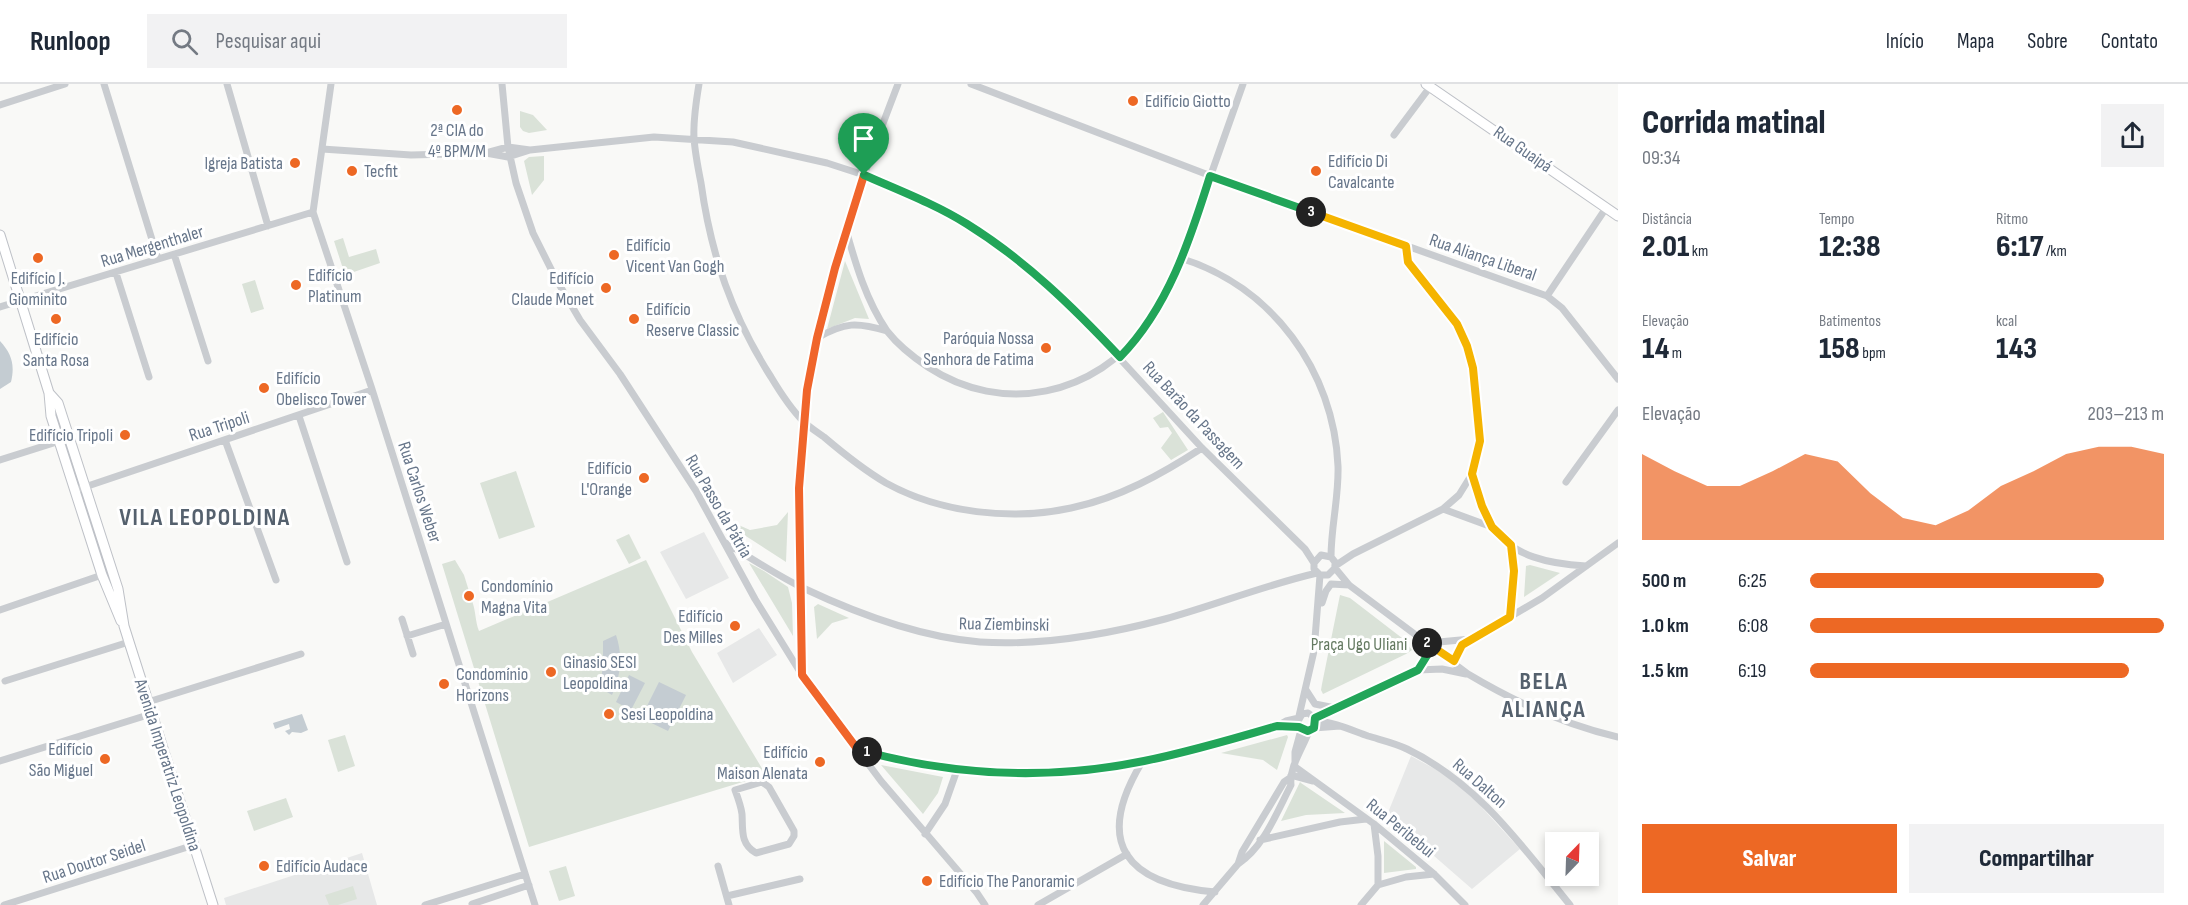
<!DOCTYPE html>
<html lang="pt">
<meta charset="utf-8">
<style>
body{margin:0;font-family:"Sofia Sans Condensed",sans-serif;background:#f2f2f3;color:#1f2937;height:100vh;display:flex;flex-direction:column;font-size:22px;white-space:nowrap}
*{box-sizing:border-box;margin:0}
p{font-size:20px;color:#747a83}
.icon{flex:none;width:33px;height:33px;fill:none;stroke:currentColor;stroke-width:2;stroke-linecap:round;stroke-linejoin:round}
.map{position:relative;flex:1;overflow:hidden}
.sheet{display:flex;flex-direction:column;background:#fff;width:570px}
.sheet>*{flex:none}
.needle{width:39px;rotate:23deg}
.fabs{position:absolute;left:1545px;top:748px;display:grid;gap:12px}
.fabs a{display:grid;place-items:center;width:54px;height:54px;border-radius:0px;background:#fff;box-shadow:0 3px 9px #0003;font-size:30px}
.pin{position:absolute;display:grid;place-items:center;width:51px;height:51px;color:#fff;margin:-62px -26px;border-radius:50% 50% 50% 0;rotate:-45deg;box-shadow:0 0 6px #0007}
.pin .icon{rotate:45deg}
.km{position:absolute;width:30px;height:30px;margin:-15px;border-radius:50%;background:#222;color:#fff;font-size:16px;line-height:30px;text-align:center}
.round{display:grid;place-items:center;flex:none;width:63px;height:63px;border-radius:0px;background:#f2f2f3}
.overview{display:flex;align-items:center;justify-content:space-between;height:102px;padding:0 24px}
h1{font-size:33px;font-weight:800;line-height:45px}
.figures{display:grid;grid-template-columns:repeat(3,1fr);gap:9px;height:102px;padding:6px 24px}
.figures div{display:grid;align-content:center}
.figures b{font-size:30px;font-weight:800}
.figures small{font-size:16px;font-weight:400}
.figures p{font-size:16px}
.chart{height:168px;padding:12px 24px}
.chart p{display:flex;justify-content:space-between}
.chart svg{width:100%;height:108px;margin-top:6px;fill:#ed6824;opacity:.7}
.primary-button{display:flex;gap:12px;margin-top:auto;padding:12px 24px}
.primary-button a{flex:1;height:69px;border-radius:0px;background:#ed6824;color:#fff;font-size:24px;font-weight:800;line-height:69px;text-align:center}
.primary-button a+a{background:#f2f2f3;color:#1f2937}
ul{padding:0 24px;list-style:none;font-size:20px}
li{display:grid;grid-template-columns:96px 72px 1fr;align-items:center;height:45px}
li i{height:15px;border-radius:8px;background:#ed6824}
header{display:flex;align-items:center;gap:36px;box-sizing:border-box;height:84px;padding:0 30px;background:#fff;border-bottom:2px solid #e0e1e3}
header strong{font-size:28px}
nav{display:flex;gap:33px;margin-inline-start:auto;font-size:21px}
.search{width:420px;height:54px;background:#f2f2f3;display:flex;align-items:center;gap:15px;box-sizing:border-box;padding:0 21px;border-radius:0px;color:#747a83;font-size:22px}
main{display:flex;flex:1;min-height:0}
.map>svg:first-child{display:block}
</style>
<header>
<strong>Runloop</strong>
<div class="search"><svg class="icon" aria-label="search" viewBox="0 0 24 24"><circle cx="10" cy="10" r="6"/><path d="M15 15l6 6"/></svg>Pesquisar aqui</div>
<nav><a>Início</a><a>Mapa</a><a>Sobre</a><a>Contato</a></nav>
</header>
<main>
<div class="map">
<svg width="1618" height="821" viewBox="0 0 1618 821">
<rect width="100%" height="100%" fill="#f9f9f7"/>
<path fill="#e7e8e8" d="M 704,448 L 729,494 L 686,515 L 660,468 Z
M 759,544 L 777,571 L 733,599 L 717,569 Z
M 1411,672 L 1446,691 L 1476,717 L 1520,765 L 1472,805 L 1387,731 Z
M 362,769 L 377,821 L 226,821 L 224,814 Z"/>
<path fill="#dae2d8" d="M 520,27 L 533,31 L 547,46 L 529,49 L 523,47 L 520,43 Z
M 544,72 L 544,96 L 532,111 L 524,77 L 529,73 Z
M 343,154 L 349,173 L 376,165 L 380,179 L 345,191 L 334,157 Z
M 845,177 L 869,235 L 855,234 L 827,245 Z
M 255,196 L 264,225 L 251,229 L 242,200 Z
M 1163,328 L 1188,366 L 1171,376 L 1161,364 L 1172,349 L 1168,343 L 1160,344 L 1153,334 Z
M 516,387 L 535,443 L 499,455 L 480,399 Z
M 788,428 L 786,478 L 735,445 L 727,436 L 750,446 L 777,441 Z
M 629,450 L 641,474 L 629,480 L 616,456 Z
M 455,476 L 464,491 L 469,507 L 464,509 L 467,518 L 472,517 C 476,527 475,537 479,547 L 646,476 L 692,568 L 766,691 L 529,763 L 442,480 Z
M 749,479 L 764,487 L 788,503 L 792,519 L 793,552 Z
M 1530,481 L 1560,489 L 1524,513 L 1526,482 Z
M 1340,511 L 1350,514 L 1402,554 L 1412,566 L 1406,570 L 1323,610 L 1321,606 L 1322,600 Z
M 818,520 L 849,534 L 832,539 L 817,555 L 814,523 Z
M 345,651 L 355,682 L 338,688 L 328,656 Z
M 1287,651 L 1288,653 L 1277,686 L 1263,676 L 1221,669 Z
M 881,681 L 943,693 L 938,709 L 923,730 Z
M 1300,698 L 1301,699 L 1345,729 L 1306,731 L 1281,737 Z
M 286,714 L 293,733 L 254,747 L 247,727 Z
M 1384,757 L 1416,783 L 1416,785 L 1384,789 Z
M 566,782 L 575,812 L 559,817 L 549,787 Z
M 353,802 L 357,815 L 338,821 L 329,821 L 325,811 Z"/>
<path fill="#c4ccd2" d="M 0,257 C 12,270 15,281 11,298 L 0,305 Z
M 616,551 C 623,572 621,591 612,611 L 600,604 L 603,581 L 603,557 Z
M 629,591 L 645,599 L 631,626 L 616,618 Z
M 659,598 L 686,611 L 668,647 L 641,634 Z
M 302,630 L 308,646 L 301,649 L 292,648 L 289,651 L 285,647 L 290,645 L 289,640 L 275,645 L 273,639 Z"/>
<g fill="none" stroke-linecap="round" stroke-linejoin="round">
<g stroke="#bec1c7" stroke-width="11">
<path id="secondary" d="M 1426,0 L 1618,132
M 0,151 L 49,309 L 51,332 L 102,491 L 121,537
M 49,309 L 58,319 L 118,505 L 124,542 L 130,561 L 213,821"/>
</g>
<path stroke="#c9ccd0" stroke-width="7" d="M 104,0 L 158,175
M 227,0 L 268,142
M 331,0 L 313,128 L 371,302 L 535,821
M 502,0 L 508,63 L 516,99 L 533,149 L 556,195 L 580,236 L 620,290 L 696,407 L 755,515 L 802,591 L 881,697 L 977,809 L 985,821
M 699,0 C 696,18 693,36 694,54 C 695,69 698,84 701,99 C 711,171 732,232 771,293 C 780,308 790,324 803,337 C 809,343 817,348 824,353 C 844,370 864,386 886,399 C 940,429 1012,437 1071,424 C 1119,414 1162,390 1202,364
M 971,0 L 1211,92 L 1547,212 L 1562,224 L 1618,295
M 0,21 L 65,0
M 1394,51 L 1430,3
M 322,65 L 411,71 L 486,69 L 508,73 L 530,66
M 486,69 L 508,63 L 530,66 L 654,53 L 733,58 L 827,79 L 864,91 L 930,121 L 966,139 L 1000,163 L 1064,214 L 1202,364 L 1305,465 L 1314,479
M 846,146 C 856,181 866,216 887,247 C 898,261 913,273 928,283 C 1003,332 1095,312 1148,240 C 1168,213 1178,180 1190,150 C 1208,100 1225,50 1243,0
M 174,170 L 208,277
M 1180,174 C 1272,202 1334,287 1338,382 C 1339,413 1331,442 1331,473
M 116,189 L 149,293
M 1547,212 L 1606,124
M 0,223 L 313,128
M 817,254 C 845,238 857,238 887,247
M 299,332 L 347,478
M 225,356 L 276,496
M 0,376 L 63,356
M 1472,390 C 1477,407 1481,427 1491,442 C 1512,473 1551,480 1586,482
M 1566,398 L 1618,326
M 76,406 L 372,306
M 1443,425 L 1492,443
M 724,458 C 750,473 776,491 803,504 C 858,530 919,553 980,558 C 1042,562 1105,551 1165,535 C 1216,521 1265,501 1317,489
M 1335,482 L 1353,470 L 1443,425 L 1459,411 L 1472,390 L 1480,357 L 1476,304 L 1467,262 L 1457,240 L 1446,224 L 1408,178 L 1406,162
M 1335,484 L 1328,491 L 1320,491 L 1314,485 L 1314,479 L 1321,471 L 1331,473 L 1335,478 L 1335,484 L 1349,501 L 1468,590 C 1515,618 1565,641 1618,653
M 1322,519 L 1326,507 L 1331,500 L 1349,501
M 0,526 L 102,491
M 1510,533 L 1514,487 L 1511,461
M 402,535 L 413,570
M 407,552 L 446,540
M 1428,559 L 1471,555
M 1453,577 L 1462,561 L 1542,514 L 1618,459
M 1418,586 L 1427,570 L 1427,559
M 802,589 C 800,496 795,402 807,308 C 821,202 860,99 898,0
M 5,597 L 129,558
M 1306,606 L 1315,620 L 1335,624
M 148,618 L 301,570
M 1299,632 L 1314,567 L 1320,491
M 1315,634 L 1418,586 L 1442,585 L 1466,590
M 1316,637 C 1334,638 1351,646 1368,652 C 1381,656 1395,659 1407,665 C 1479,700 1521,761 1570,821
M 1277,642 L 1299,643
M 1314,644 L 1340,642
M 1301,646 L 1297,639 L 1302,630 L 1308,629 L 1315,634
M 858,665 C 907,678 956,688 1007,690 C 1099,693 1190,667 1277,642 L 1286,637 L 1299,634
M 0,677 L 151,630
M 1142,678 C 1093,759 1126,800 1215,808
M 1295,679 L 1295,668 L 1301,646
M 1294,682 L 1374,740 L 1434,790 L 1465,821
M 1291,691 L 1313,697
M 762,698 L 769,703 L 794,747 L 794,752 L 789,760 L 756,769 C 740,760 743,746 742,730 C 741,722 738,714 735,706 Z
M 925,750 L 945,720 L 957,686
M 1260,756 L 1340,738 L 1366,735
M 1238,780 C 1264,763 1277,728 1291,701 C 1289,683 1303,664 1309,647
M 718,782 L 729,821
M 1378,801 L 1406,793 L 1434,790
M 727,812 L 800,795
M 472,820 L 529,801
M 4,821 L 194,761
M 425,821 L 525,790
M 1038,821 L 1127,770
M 1203,821 L 1238,780 L 1242,768 L 1284,698 L 1290,694
M 1361,821 L 1378,801 L 1378,772 L 1374,740"/>
<use href="#secondary" stroke="#fff" stroke-width="9"/>
</g>
<g fill="none" stroke-linecap="round" stroke-linejoin="round">
<g stroke="#fff" stroke-width="12">
<path id="split-1" d="M 864,91 L 835,184 L 817,254 L 807,306 L 799,404 L 802,591 L 858,666 L 867,668"/>
</g>
<g stroke="#fff" stroke-width="12">
<path id="split-2" d="M 867,668 C 958,692 1052,696 1144,677 C 1189,668 1233,655 1277,642 L 1299,643 L 1308,647 L 1314,644 L 1315,634 L 1418,586 L 1428,570 L 1427,559"/>
</g>
<g stroke="#fff" stroke-width="12">
<path id="split-3" d="M 1311,128 L 1406,162 L 1408,178 L 1457,240 L 1467,262 L 1473,284 L 1480,357 L 1472,390 L 1482,422 L 1492,443 L 1511,461 L 1514,487 L 1510,533 L 1462,561 L 1454,577 L 1427,559"/>
</g>
<g stroke="#fff" stroke-width="12">
<path id="split-4" d="M 864,91 C 898,106 935,120 967,140 C 1025,176 1073,223 1120,273 C 1168,224 1190,156 1210,92 L 1311,128"/>
</g>
<use href="#split-1" stroke="#f0652b" stroke-width="8"/>
<use href="#split-2" stroke="#22a559" stroke-width="8"/>
<use href="#split-3" stroke="#f5b400" stroke-width="8"/>
<use href="#split-4" stroke="#22a559" stroke-width="8"/>
</g>
<g fill="#ed6824" stroke="#fff" stroke-width="2">
<circle cx="1133" cy="17" r="6"/>
<circle cx="457" cy="26" r="6"/>
<circle cx="295" cy="79" r="6"/>
<circle cx="352" cy="87" r="6"/>
<circle cx="1316" cy="87" r="6"/>
<circle cx="614" cy="171" r="6"/>
<circle cx="38" cy="174" r="6"/>
<circle cx="296" cy="201" r="6"/>
<circle cx="606" cy="204" r="6"/>
<circle cx="56" cy="235" r="6"/>
<circle cx="634" cy="235" r="6"/>
<circle cx="1046" cy="264" r="6"/>
<circle cx="264" cy="304" r="6"/>
<circle cx="125" cy="351" r="6"/>
<circle cx="644" cy="394" r="6"/>
<circle cx="469" cy="512" r="6"/>
<circle cx="735" cy="542" r="6"/>
<circle cx="551" cy="588" r="6"/>
<circle cx="444" cy="600" r="6"/>
<circle cx="609" cy="630" r="6"/>
<circle cx="105" cy="675" r="6"/>
<circle cx="820" cy="678" r="6"/>
<circle cx="264" cy="782" r="6"/>
<circle cx="927" cy="797" r="6"/>
</g>
<g text-anchor="middle" stroke-width="6" stroke-linejoin="round" paint-order="stroke">
<g font-size="18" fill="#67768a" stroke="#fff" text-anchor="start">
<text x="1145" y="23">Edifício Giotto</text>
<text x="457" y="52" text-anchor="middle">2ª CIA do<tspan x="457" dy="21">4º BPM/M</tspan></text>
<text x="1328" y="83">Edifício Di<tspan x="1328" dy="21">Cavalcante</tspan></text>
<text x="283" y="85" text-anchor="end">Igreja Batista</text>
<text x="364" y="93">Tecfit</text>
<text x="626" y="167">Edifício<tspan x="626" dy="21">Vicent Van Gogh</tspan></text>
<text x="308" y="197">Edifício<tspan x="308" dy="21">Platinum</tspan></text>
<text x="38" y="200" text-anchor="middle">Edifício J.<tspan x="38" dy="21">Giominito</tspan></text>
<text x="594" y="200" text-anchor="end">Edifício<tspan x="594" dy="21">Claude Monet</tspan></text>
<text x="646" y="231">Edifício<tspan x="646" dy="21">Reserve Classic</tspan></text>
<text x="1034" y="260" text-anchor="end">Paróquia Nossa<tspan x="1034" dy="21">Senhora de Fatima</tspan></text>
<text x="56" y="261" text-anchor="middle">Edifício<tspan x="56" dy="21">Santa Rosa</tspan></text>
<text x="276" y="300">Edifício<tspan x="276" dy="21">Obelisco Tower</tspan></text>
<text x="113" y="357" text-anchor="end">Edifício Tripoli</text>
<text x="632" y="390" text-anchor="end">Edifício<tspan x="632" dy="21">L'Orange</tspan></text>
<text x="481" y="508">Condomínio<tspan x="481" dy="21">Magna Vita</tspan></text>
<text x="723" y="538" text-anchor="end">Edifício<tspan x="723" dy="21">Des Milles</tspan></text>
<text x="563" y="584">Ginasio SESI<tspan x="563" dy="21">Leopoldina</tspan></text>
<text x="456" y="596">Condomínio<tspan x="456" dy="21">Horizons</tspan></text>
<text x="621" y="636">Sesi Leopoldina</text>
<text x="93" y="671" text-anchor="end">Edifício<tspan x="93" dy="21">São Miguel</tspan></text>
<text x="808" y="674" text-anchor="end">Edifício<tspan x="808" dy="21">Maison Alenata</tspan></text>
<text x="276" y="788">Edifício Audace</text>
<text x="939" y="803">Edifício The Panoramic</text>
</g>
<g font-size="18" fill="#67768a" stroke="#fff">
<text transform="translate(1523 65) rotate(35)" y="6">Rua Guaipá</text>
<text transform="translate(152 162) rotate(-17)" y="6">Rua Mergenthaler</text>
<text transform="translate(1483 173) rotate(19)" y="6">Rua Aliança Liberal</text>
<text transform="translate(1194 331) rotate(47)" y="6">Rua Barão da Passagem</text>
<text transform="translate(219 342) rotate(-18)" y="6">Rua Tripoli</text>
<text transform="translate(420 408) rotate(72)" y="6">Rua Carlos Weber</text>
<text transform="translate(719 422) rotate(60)" y="6">Rua Passo da Pátria</text>
<text transform="translate(1004 540) rotate(1)" y="6">Rua Ziembinski</text>
<text transform="translate(168 681) rotate(72)" y="6">Avenida Imperatriz Leopoldina</text>
<text transform="translate(1480 699) rotate(41)" y="6">Rua Dalton</text>
<text transform="translate(1401 744) rotate(39)" y="6">Rua Peribebui</text>
<text transform="translate(94 777) rotate(-18)" y="6">Rua Doutor Seidel</text>
</g>
<g font-size="18" fill="#657a62" stroke="#fff">
<text x="1359" y="566">Praça Ugo Uliani</text>
</g>
<g font-size="24" font-weight="bold" letter-spacing="1.5" fill="#55616e" stroke="#fff">
<text x="205" y="441">VILA LEOPOLDINA</text>
<text x="1544" y="605">BELA<tspan x="1544" dy="28">ALIANÇA</tspan></text>
</g>
</g>
</svg>
<div class="fabs">
<a><svg class="needle" viewBox="-14 -14 28 28"><path d="M0-13l5 13h-10z" fill="#e53935"/><path d="M0 13l5-13h-10z" fill="#747a83"/></svg></a>
</div>
<div class="pin" style="left:864px;top:91px;background:#1e9e55"><svg class="icon" aria-label="arrive" viewBox="0 0 24 24"><path d="M6 21V4h12l-3 4 3 4H6"/></svg></div>
<b class="km" style="left:867px;top:668px">1</b>
<b class="km" style="left:1427px;top:559px">2</b>
<b class="km" style="left:1311px;top:128px">3</b>
</div>
<section class="sheet">
<div class="overview"><div><h1>Corrida matinal</h1><p>09:34</p></div><a class="round"><svg class="icon" aria-label="share" viewBox="0 0 24 24"><path d="M12 15V3M7 8l5-5 5 5M5 13v7h14v-7"/></svg></a></div>
<div class="figures">
<div><p>Distância</p><b>2.01<small> km</small></b></div>
<div><p>Tempo</p><b>12:38</b></div>
<div><p>Ritmo</p><b>6:17<small> /km</small></b></div>
</div>
<div class="figures">
<div><p>Elevação</p><b>14<small> m</small></b></div>
<div><p>Batimentos</p><b>158<small> bpm</small></b></div>
<div><p>kcal</p><b>143</b></div>
</div>
<div class="chart"><p><span>Elevação</span>203–213 m</p>
<svg viewBox="0 0 160 44" preserveAspectRatio="none"><path d="M0 44V9L10 16L20 22L30 22L40 16L50 9L60 12L70 25L80 35L90 38L100 32L110 22L120 16L130 9L140 6L150 6L160 9V44z"/></svg>
</div>
<ul>
<li><b>500 m</b>6:25<i style="width:83%"></i></li>
<li><b>1.0 km</b>6:08<i style="width:100%"></i></li>
<li><b>1.5 km</b>6:19<i style="width:90%"></i></li>
</ul>
<div class="primary-button"><a>Salvar</a><a>Compartilhar</a></div>
</section>
</main>
